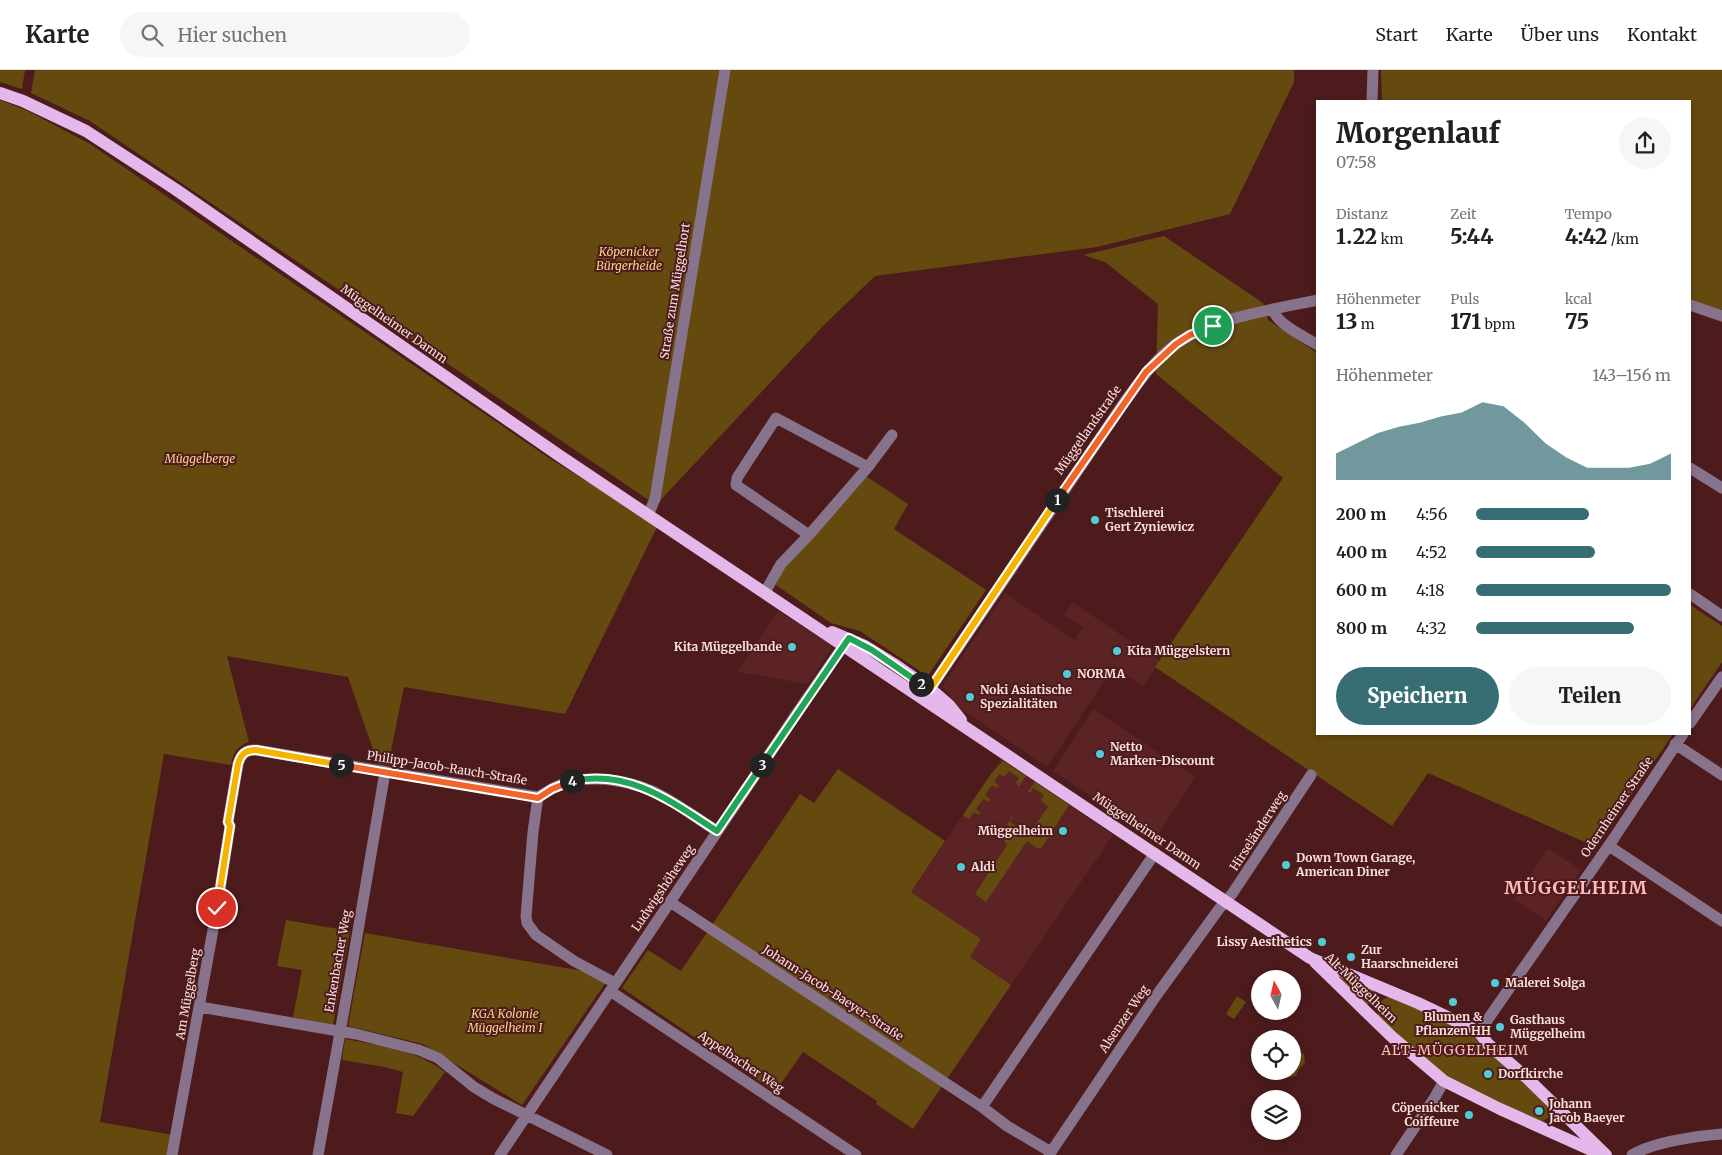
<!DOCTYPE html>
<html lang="de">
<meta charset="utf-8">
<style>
body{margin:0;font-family:Merriweather,serif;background:#f6f6f6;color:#202124;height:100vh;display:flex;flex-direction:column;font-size:19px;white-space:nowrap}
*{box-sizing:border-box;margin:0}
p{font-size:16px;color:#757577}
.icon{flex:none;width:28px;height:28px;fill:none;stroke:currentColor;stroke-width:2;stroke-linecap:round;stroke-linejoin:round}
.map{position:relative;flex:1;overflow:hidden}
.sheet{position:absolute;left:1316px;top:30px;width:375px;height:635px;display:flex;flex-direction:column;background:#fff;border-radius:0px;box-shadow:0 2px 8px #0003}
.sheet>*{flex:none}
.needle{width:32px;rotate:352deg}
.controls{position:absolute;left:1251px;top:900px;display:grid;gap:10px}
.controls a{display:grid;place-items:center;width:50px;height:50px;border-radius:50%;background:#fff;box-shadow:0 2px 8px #0003;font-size:25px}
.pin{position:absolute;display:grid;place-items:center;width:42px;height:42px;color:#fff;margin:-21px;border:2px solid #fff;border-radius:50%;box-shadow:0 1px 5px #0007}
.km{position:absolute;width:25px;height:25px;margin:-12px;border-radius:50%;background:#222;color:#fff;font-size:14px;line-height:25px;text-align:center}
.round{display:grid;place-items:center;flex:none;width:52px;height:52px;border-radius:26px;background:#f6f6f6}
.headline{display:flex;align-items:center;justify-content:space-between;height:85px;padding:0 20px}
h1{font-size:28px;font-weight:800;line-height:38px}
.figures{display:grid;grid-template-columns:repeat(3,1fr);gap:8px;height:85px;padding:5px 20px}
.figures div{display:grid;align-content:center}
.figures b{font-size:21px;font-weight:800}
.figures small{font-size:14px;font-weight:400}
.figures p{font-size:14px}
.chart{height:140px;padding:10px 20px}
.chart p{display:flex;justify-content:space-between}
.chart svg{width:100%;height:90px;margin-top:5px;fill:#366e74;opacity:.7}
.action{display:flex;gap:10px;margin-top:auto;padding:10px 20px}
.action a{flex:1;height:58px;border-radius:30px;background:#366e74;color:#fff;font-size:20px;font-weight:800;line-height:58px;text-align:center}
.action a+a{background:#f6f6f6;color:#202124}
ul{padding:0 20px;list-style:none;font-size:16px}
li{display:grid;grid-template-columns:80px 60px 1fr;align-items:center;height:38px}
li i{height:12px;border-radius:6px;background:#366e74}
header{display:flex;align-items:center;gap:30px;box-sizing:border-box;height:70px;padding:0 25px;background:#fff;border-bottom:1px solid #e0e0e0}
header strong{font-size:24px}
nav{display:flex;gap:28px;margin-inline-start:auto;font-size:18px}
.search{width:350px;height:45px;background:#f6f6f6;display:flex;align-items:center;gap:12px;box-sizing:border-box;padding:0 18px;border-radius:28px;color:#757577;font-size:19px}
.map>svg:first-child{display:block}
</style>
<header>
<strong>Karte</strong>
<div class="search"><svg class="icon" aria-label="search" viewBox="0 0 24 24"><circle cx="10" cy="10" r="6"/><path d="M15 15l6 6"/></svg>Hier suchen</div>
<nav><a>Start</a><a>Karte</a><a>Über uns</a><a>Kontakt</a></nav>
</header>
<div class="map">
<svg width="1722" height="1085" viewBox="0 0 1722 1085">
<rect width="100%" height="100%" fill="#4d1b1c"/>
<path fill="#5b2324" d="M 1005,523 L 1075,570 L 1083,558 L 1064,545 L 1072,532 L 1160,591 L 1143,616 L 1114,596 L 1047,697 L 962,640 L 942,616 Z
M 778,541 L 831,575 L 831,580 L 808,614 L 737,602 Z
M 1093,639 L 1195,707 L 1155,769 L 1053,701 Z
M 1001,689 L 1113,765 L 1011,915 L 970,887 L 981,869 L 911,822 Z
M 1548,778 L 1581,800 L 1546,851 L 1514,829 Z"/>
<path fill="#654a10" d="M 0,0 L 25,0 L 22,19 L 0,12 Z
M 35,0 L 1294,0 L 1294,12 L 1230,144 L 1097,177 L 875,206 L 825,254 L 656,435 L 90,51 L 31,23 Z
M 1381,0 L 1722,0 L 1722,246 L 1690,236 L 1690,31 L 1382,31 Z
M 0,30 L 28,41 L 90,74 L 552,390 L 658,455 L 565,644 L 404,617 L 388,695 L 378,694 L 348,607 L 227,586 L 249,672 C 237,676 233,683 231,695 L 164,684 L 100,1052 L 173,1065 L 170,1085 L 0,1085 Z
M 1164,166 L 1263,233 L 1268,250 L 1317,283 L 1318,664 L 1673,664 L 1596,777 L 1428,703 L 1392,756 L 1155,597 L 1283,408 L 1156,304 L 1158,234 L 1105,192 L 1083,185 Z
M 866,406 L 908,434 L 894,459 L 986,520 L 929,604 L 926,605 L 860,561 L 831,553 L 776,515 L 779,504 Z
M 1690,535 L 1722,556 L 1722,592 L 1690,639 Z
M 1003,691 L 1026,706 L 1019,716 L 1016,713 L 1019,708 L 1009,701 L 1004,707 L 999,704 L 994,712 L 999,715 L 997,718 L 992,715 L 985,725 L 990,729 L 988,732 L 983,729 L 976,739 L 980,743 L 979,745 L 974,742 L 969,749 L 963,745 L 991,704 Z
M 838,699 L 945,771 L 911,822 L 981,869 L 970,887 L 1011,915 L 913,1059 L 876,1034 L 877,1031 L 803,982 L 775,1022 L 622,918 L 648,880 L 681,901 L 800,724 L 814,733 Z
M 1035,712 L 1069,735 L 1042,777 L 1039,779 L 1027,771 L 986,832 L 975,824 L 1007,775 L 1000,763 L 1006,766 L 1011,758 L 1007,755 L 1012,747 L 1013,747 L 1010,752 L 1020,759 L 1024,754 L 1032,760 L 1048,737 L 1041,730 L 1044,725 L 1033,718 L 1030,723 L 1028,722 Z
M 286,850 L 350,861 L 333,955 L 293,947 L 302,900 L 277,896 Z
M 365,863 L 583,901 L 606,912 L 522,1035 L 423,974 L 348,956 Z
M 1342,907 L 1376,922 L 1368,935 L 1365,935 L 1341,909 Z
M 1237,926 L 1246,932 L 1234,949 L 1226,944 Z
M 1389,927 L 1463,959 L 1491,978 L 1551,1039 L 1549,1047 L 1542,1052 L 1502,1037 L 1431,997 L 1378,947 C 1376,938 1379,929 1389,927 Z
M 345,969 C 381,976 416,980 445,1002 L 413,1046 L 396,1043 L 403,1002 L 385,997 L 342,990 Z
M 1296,981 L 1304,984 L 1305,993 L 1298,1000 L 1296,1006 L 1285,1008 L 1281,1005 L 1281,1001 L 1292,1001 L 1293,983 Z"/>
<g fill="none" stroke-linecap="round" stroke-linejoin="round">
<path stroke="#88738c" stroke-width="11" d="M 1372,31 L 1373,0
M 1690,235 L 1722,246
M 1273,239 C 1276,254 1305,267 1318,275
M 1690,398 L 1722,418
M 648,445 L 655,429 L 725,0
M 809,465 L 736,415 L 737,408 L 776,348 L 868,397
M 765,522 L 781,494 L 809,465 L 868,397 L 892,365
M 1690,524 L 1722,546
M 926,625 L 1123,334 C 1139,312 1154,290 1176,274 C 1213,248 1274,239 1318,230
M 1690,653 L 1722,607
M 1675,674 L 1722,705
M 538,727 L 533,762 L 526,846 L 527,853 L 536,865 L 574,891 L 615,913
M 1609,776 L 1722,851
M 670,832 L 982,1037 L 1007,1056 L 1051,1082
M 610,921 L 856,1085
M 200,937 L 356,964 L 419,980 L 438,988 L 474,1017 L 494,1029 L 607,1085
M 1479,962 L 1614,768 L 1683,664
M 982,1037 L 1155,783
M 172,1085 L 217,838 L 230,756 L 228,752 L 238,694 C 241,684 245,680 256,680 L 538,727 C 546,722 555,716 565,713 C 596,704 635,711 662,726 C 681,736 699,750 717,761
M 318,1085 L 353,890 L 385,702
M 500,1085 L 799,640 L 848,569
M 1049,1085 L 1156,926 L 1219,839 L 1232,824 L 1311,705
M 1396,1085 L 1435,1027 L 1444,1011
M 1632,1085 C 1653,1072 1697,1066 1722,1064"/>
<path stroke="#e4b8eb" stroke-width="12" d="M 0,23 L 23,31 L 86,61 L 175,119 L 560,386 L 1310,888 L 1418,933 L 1479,962 L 1488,974 L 1527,1008 L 1606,1085
M 832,562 L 865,576 L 894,594 L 934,622 L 949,635 L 961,650
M 1315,892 L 1391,966 L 1444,1011 L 1500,1039 L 1600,1084"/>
</g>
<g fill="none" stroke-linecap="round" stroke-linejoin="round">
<g stroke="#fff" stroke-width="10">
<path id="split-1" d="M 1057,430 L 1146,302 L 1176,274 L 1190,265 L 1213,256"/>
</g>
<g stroke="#fff" stroke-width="10">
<path id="split-2" d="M 921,614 L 930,619 L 1057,430"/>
</g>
<g stroke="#fff" stroke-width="10">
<path id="split-3" d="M 762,695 L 849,568 L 872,580 L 921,614"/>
</g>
<g stroke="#fff" stroke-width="10">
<path id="split-4" d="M 572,711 C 630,699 672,732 717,761 L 762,695"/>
</g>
<g stroke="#fff" stroke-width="10">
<path id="split-5" d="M 341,695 L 538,728 L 552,719 L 572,711"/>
</g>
<g stroke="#fff" stroke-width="10">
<path id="split-6" d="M 217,838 L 230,756 L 228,752 L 238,694 C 241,684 245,680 256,680 L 341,695"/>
</g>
<use href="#split-1" stroke="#f0652b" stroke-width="6"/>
<use href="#split-2" stroke="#f5b400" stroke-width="6"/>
<use href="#split-3" stroke="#22a559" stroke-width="6"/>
<use href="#split-4" stroke="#22a559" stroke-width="6"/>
<use href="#split-5" stroke="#f0652b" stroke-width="6"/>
<use href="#split-6" stroke="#f5b400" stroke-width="6"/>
</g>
<g fill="#51ccd5" stroke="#4d1b1c" stroke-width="2">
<circle cx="1095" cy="450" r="5"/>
<circle cx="792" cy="577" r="5"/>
<circle cx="1117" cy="581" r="5"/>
<circle cx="1067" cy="604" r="5"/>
<circle cx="970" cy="627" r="5"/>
<circle cx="1100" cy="684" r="5"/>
<circle cx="1063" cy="761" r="5"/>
<circle cx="1286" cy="795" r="5"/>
<circle cx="961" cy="797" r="5"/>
<circle cx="1322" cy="872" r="5"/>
<circle cx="1351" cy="887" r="5"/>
<circle cx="1495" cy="913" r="5"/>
<circle cx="1453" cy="932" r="5"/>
<circle cx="1500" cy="957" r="5"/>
<circle cx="1488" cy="1004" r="5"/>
<circle cx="1539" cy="1041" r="5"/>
<circle cx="1469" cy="1045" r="5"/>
</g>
<g text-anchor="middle" stroke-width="4" stroke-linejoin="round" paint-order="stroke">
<g font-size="12" font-style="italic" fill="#fad187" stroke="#4d1b1c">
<text x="629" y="186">Köpenicker<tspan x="629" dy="14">Bürgerheide</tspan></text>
<text x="200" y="393">Müggelberge</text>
<text x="505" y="948">KGA Kolonie<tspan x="505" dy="14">Müggelheim I</tspan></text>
</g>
<g font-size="12" fill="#fbe0de" stroke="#4d1b1c">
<text transform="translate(675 221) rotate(-81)" y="4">Straße zum Müggelhort</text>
<text transform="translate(394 254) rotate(35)" y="4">Müggelheimer Damm</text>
<text transform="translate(1088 360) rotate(-55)" y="4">Müggellandstraße</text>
<text transform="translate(447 698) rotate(9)" y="4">Philipp-Jacob-Rauch-Straße</text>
<text transform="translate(1617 737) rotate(-56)" y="4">Odernheimer Straße</text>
<text transform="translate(1147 761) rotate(34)" y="4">Müggelheimer Damm</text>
<text transform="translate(1258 761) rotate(-57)" y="4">Hirseländerweg</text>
<text transform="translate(663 818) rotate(-56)" y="4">Ludwigshöheweg</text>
<text transform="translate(338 891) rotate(-80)" y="4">Enkenbacher Weg</text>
<text transform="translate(1361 918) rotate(44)" y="4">Alt-Müggelheim</text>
<text transform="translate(833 923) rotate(33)" y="4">Johann-Jacob-Baeyer-Straße</text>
<text transform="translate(188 924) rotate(-80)" y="4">Am Müggelberg</text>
<text transform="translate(1124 949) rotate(-56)" y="4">Alsenzer Weg</text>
<text transform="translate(741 992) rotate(34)" y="4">Appelbacher Weg</text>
</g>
<g font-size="12" font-weight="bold" fill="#fbe0de" stroke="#4d1b1c" text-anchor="start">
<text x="1105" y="447">Tischlerei<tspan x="1105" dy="14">Gert Zyniewicz</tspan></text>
<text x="782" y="581" text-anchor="end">Kita Müggelbande</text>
<text x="1127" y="585">Kita Müggelstern</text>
<text x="1077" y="608">NORMA</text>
<text x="980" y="624">Noki Asiatische<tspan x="980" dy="14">Spezialitäten</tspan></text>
<text x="1110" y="681">Netto<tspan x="1110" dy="14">Marken-Discount</tspan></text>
<text x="1053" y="765" text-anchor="end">Müggelheim</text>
<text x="1296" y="792">Down Town Garage,<tspan x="1296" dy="14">American Diner</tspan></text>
<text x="971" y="801">Aldi</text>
<text x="1312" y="876" text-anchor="end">Lissy Aesthetics</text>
<text x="1361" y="884">Zur<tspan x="1361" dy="14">Haarschneiderei</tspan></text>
<text x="1505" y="917">Malerei Solga</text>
<text x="1453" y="951" text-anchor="middle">Blumen &amp;<tspan x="1453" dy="14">Pflanzen HH</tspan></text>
<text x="1510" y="954">Gasthaus<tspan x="1510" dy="14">Müggelheim</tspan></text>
<text x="1498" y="1008">Dorfkirche</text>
<text x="1549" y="1038">Johann<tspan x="1549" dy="14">Jacob Baeyer</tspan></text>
<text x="1459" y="1042" text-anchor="end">Cöpenicker<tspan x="1459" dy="14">Coiffeure</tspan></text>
</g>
<g font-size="14" letter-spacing="1" fill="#febdba" stroke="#4d1b1c">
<text x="1455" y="985">ALT-MÜGGELHEIM</text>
</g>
<g font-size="18" font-weight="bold" letter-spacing="1" fill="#febdba" stroke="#4d1b1c">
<text x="1576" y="824">MÜGGELHEIM</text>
</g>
</g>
</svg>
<div class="controls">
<a><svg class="needle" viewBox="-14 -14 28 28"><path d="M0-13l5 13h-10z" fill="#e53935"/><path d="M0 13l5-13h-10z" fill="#757577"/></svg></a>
<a><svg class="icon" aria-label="locate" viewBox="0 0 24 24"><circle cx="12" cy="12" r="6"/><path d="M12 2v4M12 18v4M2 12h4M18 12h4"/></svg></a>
<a><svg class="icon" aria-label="layers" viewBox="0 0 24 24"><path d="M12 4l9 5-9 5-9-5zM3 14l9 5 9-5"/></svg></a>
</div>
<div class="pin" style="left:1213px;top:256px;background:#1e9e55"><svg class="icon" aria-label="arrive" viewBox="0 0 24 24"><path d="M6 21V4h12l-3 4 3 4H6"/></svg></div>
<div class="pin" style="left:217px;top:838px;background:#d93025"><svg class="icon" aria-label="check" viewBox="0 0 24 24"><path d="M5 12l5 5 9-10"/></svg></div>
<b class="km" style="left:1057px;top:430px">1</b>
<b class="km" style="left:921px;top:614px">2</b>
<b class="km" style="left:762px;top:695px">3</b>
<b class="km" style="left:572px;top:711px">4</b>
<b class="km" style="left:341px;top:695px">5</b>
<section class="sheet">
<div class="headline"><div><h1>Morgenlauf</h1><p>07:58</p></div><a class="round"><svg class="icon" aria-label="share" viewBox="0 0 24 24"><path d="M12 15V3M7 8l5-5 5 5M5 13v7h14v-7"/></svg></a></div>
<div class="figures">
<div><p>Distanz</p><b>1.22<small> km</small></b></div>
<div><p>Zeit</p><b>5:44</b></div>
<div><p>Tempo</p><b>4:42<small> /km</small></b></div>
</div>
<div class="figures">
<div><p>Höhenmeter</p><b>13<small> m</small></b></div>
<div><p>Puls</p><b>171<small> bpm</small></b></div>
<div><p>kcal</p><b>75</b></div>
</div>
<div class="chart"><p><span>Höhenmeter</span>143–156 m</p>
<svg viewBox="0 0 160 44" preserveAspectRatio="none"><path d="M0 44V31L10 26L20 21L30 18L40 16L50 13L60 11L70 6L80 8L90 16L100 26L110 33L120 38L130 38L140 38L150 36L160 31V44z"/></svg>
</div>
<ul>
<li><b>200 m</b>4:56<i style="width:58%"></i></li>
<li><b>400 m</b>4:52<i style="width:61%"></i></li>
<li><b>600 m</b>4:18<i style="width:100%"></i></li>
<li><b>800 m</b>4:32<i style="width:81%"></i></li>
</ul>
<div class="action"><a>Speichern</a><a>Teilen</a></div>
</section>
</div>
